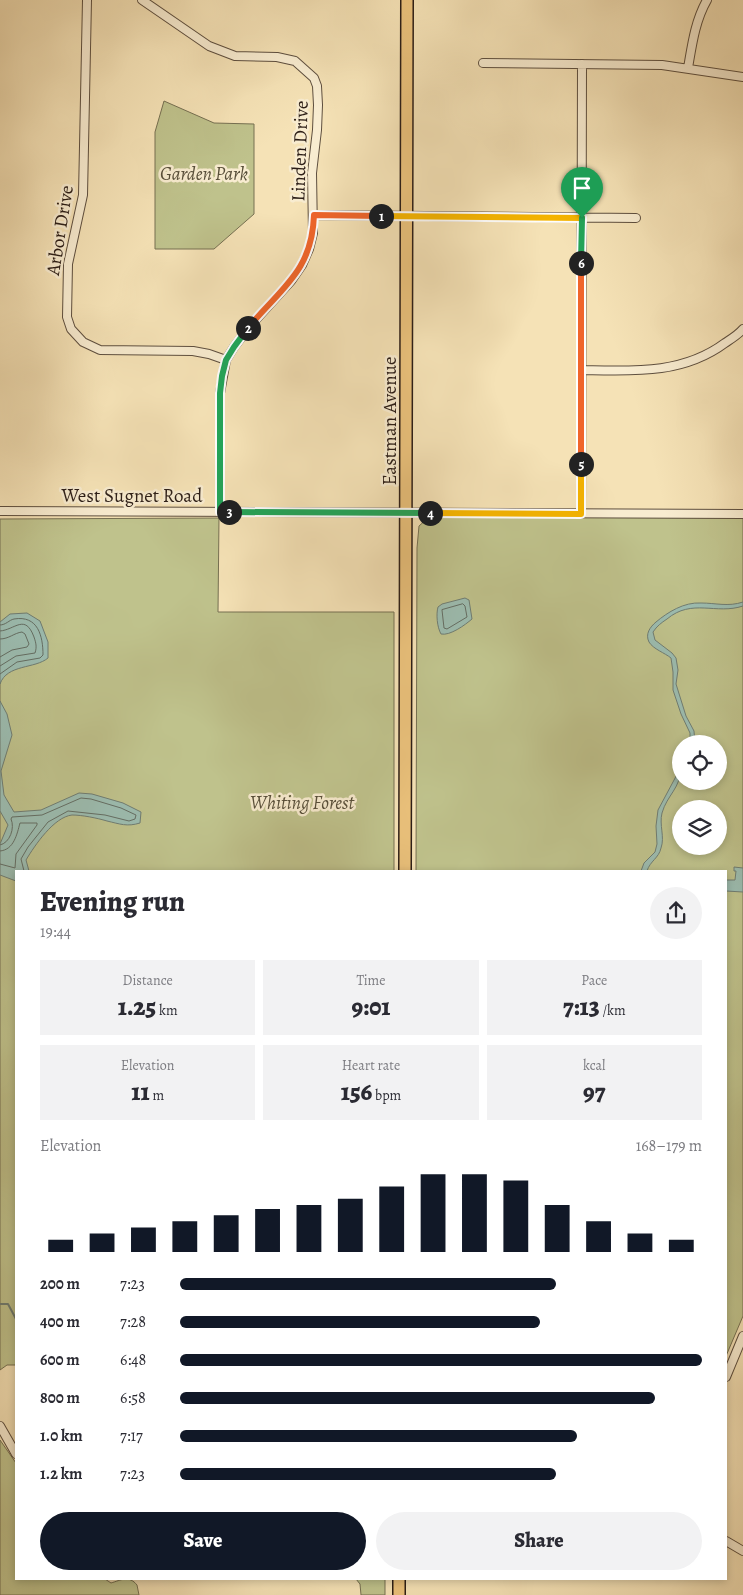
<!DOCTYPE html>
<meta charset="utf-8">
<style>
body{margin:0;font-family:Alegreya,serif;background:#f2f2f3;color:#2b2b33;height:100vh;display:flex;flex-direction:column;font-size:19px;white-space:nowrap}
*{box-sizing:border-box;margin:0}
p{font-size:16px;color:#7c7c81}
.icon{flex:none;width:28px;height:28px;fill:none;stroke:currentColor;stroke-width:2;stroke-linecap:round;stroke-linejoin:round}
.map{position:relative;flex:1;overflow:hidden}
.panel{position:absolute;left:15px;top:870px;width:712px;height:710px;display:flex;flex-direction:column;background:#fff;border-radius:0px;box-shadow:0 2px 8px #0003}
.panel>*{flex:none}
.fabs{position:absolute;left:672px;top:735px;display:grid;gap:10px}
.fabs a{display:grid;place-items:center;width:55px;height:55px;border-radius:50%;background:#fff;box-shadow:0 2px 8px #0003;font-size:25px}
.pin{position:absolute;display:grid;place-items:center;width:42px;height:42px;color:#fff;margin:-51px -21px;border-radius:50% 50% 50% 0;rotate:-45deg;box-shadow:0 0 5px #0007}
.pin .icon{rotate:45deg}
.km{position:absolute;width:25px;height:25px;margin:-12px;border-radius:50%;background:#222;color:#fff;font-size:14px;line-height:25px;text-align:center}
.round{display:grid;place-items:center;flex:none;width:52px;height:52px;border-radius:26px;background:#f2f2f3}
.head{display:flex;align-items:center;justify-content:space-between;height:85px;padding:0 25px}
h1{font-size:28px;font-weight:800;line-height:38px}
.metrics{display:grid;grid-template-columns:repeat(3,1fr);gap:8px;height:85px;padding:5px 25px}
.metrics div{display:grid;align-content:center;border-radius:0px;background:#f2f2f3;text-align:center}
.metrics b{font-size:25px;font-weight:800}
.metrics small{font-size:14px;font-weight:400}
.metrics p{font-size:14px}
.chart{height:140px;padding:10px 25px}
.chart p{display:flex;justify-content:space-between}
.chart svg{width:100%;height:90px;margin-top:5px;stroke:#111827;stroke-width:6}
.action{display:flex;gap:10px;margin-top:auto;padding:10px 25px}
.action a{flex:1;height:58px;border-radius:30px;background:#111827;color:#fff;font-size:20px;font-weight:800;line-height:58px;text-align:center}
.action a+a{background:#f2f2f3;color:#2b2b33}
ul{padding:0 25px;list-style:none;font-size:16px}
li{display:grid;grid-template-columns:80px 60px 1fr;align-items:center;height:38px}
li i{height:12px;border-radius:6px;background:#111827}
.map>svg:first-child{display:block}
</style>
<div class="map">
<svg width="743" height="1595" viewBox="0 0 743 1595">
<rect width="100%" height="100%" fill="#f5e2b6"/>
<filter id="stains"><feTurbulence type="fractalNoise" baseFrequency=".004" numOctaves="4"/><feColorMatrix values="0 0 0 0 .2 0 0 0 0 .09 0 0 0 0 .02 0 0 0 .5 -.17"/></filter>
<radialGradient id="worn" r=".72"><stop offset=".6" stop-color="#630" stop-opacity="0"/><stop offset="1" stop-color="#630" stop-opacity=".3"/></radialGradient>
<path fill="#bfc28c" stroke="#767052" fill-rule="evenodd" d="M 164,101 L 214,123 L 254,124 L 254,214 L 214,249 L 155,249 L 155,132 Z
M 429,517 L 743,517 L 743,1316 L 726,1356 L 726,871 L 416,871 L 417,548 L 419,526 ZM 681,744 L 719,744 L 719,781 L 681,781 ZM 681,809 L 719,809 L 719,846 L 681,846 Z
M 219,518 L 218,612 L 394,612 L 394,871 L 16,871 L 16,1365 L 7,1365 L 0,1370 L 0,519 Z
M 0,1440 L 16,1463 L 16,1579 L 105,1579 L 111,1583 C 121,1580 129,1575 137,1585 L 139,1595 L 0,1595 Z
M 356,1579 L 385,1579 L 385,1595 L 361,1595 L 360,1584 Z"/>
<path fill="#9cbdb1" stroke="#6f7d73" d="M 465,598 L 469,600 L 472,619 C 465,625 450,636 441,634 C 437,627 436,614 438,607 L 442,604 Z
M 743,602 L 743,606 C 716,615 692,598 667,619 C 661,623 657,626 653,632 L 655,640 L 672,653 L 676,658 L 678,670 L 676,684 L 686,716 L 694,731 L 695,744 L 690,744 L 690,733 L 681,714 L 673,690 L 673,672 L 671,658 C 665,653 653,649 649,642 C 645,634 650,627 656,622 C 668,612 684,602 701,603 C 716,603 728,607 743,602 Z
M 27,613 L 40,621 L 48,642 L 48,658 C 35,669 7,664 0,684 L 0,622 L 10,614 Z
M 0,701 L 7,714 L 12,735 L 1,771 L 4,795 L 14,812 L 41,810 L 79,793 L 92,794 L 123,803 L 141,812 L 140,823 C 127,827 120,824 107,821 C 97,818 82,815 72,815 C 54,817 35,845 26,860 L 29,871 L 16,871 L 16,881 L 0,875 L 0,844 L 8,825 L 0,811 Z
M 681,767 C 681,788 667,795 662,813 C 659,825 665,837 661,848 C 659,858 650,861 647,871 L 641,871 L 644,863 L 655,852 L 657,844 L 656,826 L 658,810 Z
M 734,867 L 743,868 L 743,892 L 726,891 L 726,880 L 735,880 L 736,871 L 734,871 Z"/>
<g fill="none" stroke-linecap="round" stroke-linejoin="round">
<path stroke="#646e64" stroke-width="1" d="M 463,604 L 465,606 L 467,617 L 447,629 L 444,628 L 442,610 Z
M 0,625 C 6,625 9,620 14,619 C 38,615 43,636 43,655 L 40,658 L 17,662 L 0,674
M 0,631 C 15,630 25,613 34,637 C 36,643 37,647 35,653 L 16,656 L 0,666
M 0,639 C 9,639 14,633 22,632 L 25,634 L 29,644 L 27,647 L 12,650 L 0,657
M 0,845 C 10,843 15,828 11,819 L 12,817 L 42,815 L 81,798 L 91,799 L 121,808 L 136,815 L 135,819 L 129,821 L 105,815 L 68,811 L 48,822 L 28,847 L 21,859 L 24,871
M 0,851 C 14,850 17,834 20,823 L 37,823 L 37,825 L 16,854 L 15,868 L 0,864"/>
<path stroke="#6f7d73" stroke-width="2" d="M 0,1304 L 8,1304 L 16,1319"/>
<g stroke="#5e4f3f" stroke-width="10">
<path id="minor" d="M 87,0 L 83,195 L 68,264 L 67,317 L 71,329 L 83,342 L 100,350 L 193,351 L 209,354 L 226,360
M 142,0 L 209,46 L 235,56 L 277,57 L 295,61 L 314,78 L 317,86 L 318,105 L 317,130 L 312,173 L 313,233 L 309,249 L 302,265 L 291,281 L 250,326 L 234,347 L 226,360 L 220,393 L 220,512
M 483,63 L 662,65 L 743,77
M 688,68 C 692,45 695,21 707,0
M 314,215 L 636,218
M 581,370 C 631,371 682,375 725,343 C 731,339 738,335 743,329
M 0,511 L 743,514
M 581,514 L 582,64
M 726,1377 L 743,1336
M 0,1426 L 16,1454
M 726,1541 L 743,1551"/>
</g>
<g stroke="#2c1e17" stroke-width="14">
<path id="primary" d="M 405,871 L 407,0
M 399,1595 L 399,1579"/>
</g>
<use href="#minor" stroke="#f8ecd0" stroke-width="8"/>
<use href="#primary" stroke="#eac17b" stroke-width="11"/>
</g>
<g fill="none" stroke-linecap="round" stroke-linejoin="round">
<g stroke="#fff" stroke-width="10">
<path id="split-1" d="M 381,216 L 582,218"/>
</g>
<g stroke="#fff" stroke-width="10">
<path id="split-2" d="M 248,328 C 281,288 312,272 314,215 L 381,216"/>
</g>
<g stroke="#fff" stroke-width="10">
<path id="split-3" d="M 229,512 L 220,512 L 220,393 L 222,376 L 226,360 L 234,347 L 248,328"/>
</g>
<g stroke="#fff" stroke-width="10">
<path id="split-4" d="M 229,512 L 430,513"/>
</g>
<g stroke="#fff" stroke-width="10">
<path id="split-5" d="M 430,513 L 581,514 L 581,464"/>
</g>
<g stroke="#fff" stroke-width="10">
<path id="split-6" d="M 581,464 L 581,263"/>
</g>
<g stroke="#fff" stroke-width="10">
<path id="split-7" d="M 581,263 L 582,218"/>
</g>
<use href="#split-1" stroke="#f5b400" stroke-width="6"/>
<use href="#split-2" stroke="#f0652b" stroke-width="6"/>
<use href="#split-3" stroke="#22a559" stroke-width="6"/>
<use href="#split-4" stroke="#22a559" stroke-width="6"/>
<use href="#split-5" stroke="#f5b400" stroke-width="6"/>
<use href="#split-6" stroke="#f0652b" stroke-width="6"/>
<use href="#split-7" stroke="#22a559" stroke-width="6"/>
</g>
<g text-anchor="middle" stroke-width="5" stroke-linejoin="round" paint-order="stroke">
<g font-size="19" fill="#2c1e17" stroke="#f8ecd0">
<text transform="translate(299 151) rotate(-88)" y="7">Linden Drive</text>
<text transform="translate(59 230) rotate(-81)" y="7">Arbor Drive</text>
<text transform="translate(389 421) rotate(-90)" y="7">Eastman Avenue</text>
<text x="132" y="502">West Sugnet Road</text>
</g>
<g font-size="19" font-style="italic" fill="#584f3a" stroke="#f8ecd0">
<text x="204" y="180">Garden Park</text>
<text x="302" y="809">Whiting Forest</text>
</g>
</g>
<rect width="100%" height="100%" filter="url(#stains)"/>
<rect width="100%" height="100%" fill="url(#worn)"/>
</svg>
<div class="fabs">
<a><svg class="icon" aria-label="locate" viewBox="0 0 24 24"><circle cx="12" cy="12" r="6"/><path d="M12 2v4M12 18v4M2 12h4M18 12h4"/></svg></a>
<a><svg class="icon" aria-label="layers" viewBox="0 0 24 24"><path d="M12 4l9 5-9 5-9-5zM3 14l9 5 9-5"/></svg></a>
</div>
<div class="pin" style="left:582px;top:218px;background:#1e9e55"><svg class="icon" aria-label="arrive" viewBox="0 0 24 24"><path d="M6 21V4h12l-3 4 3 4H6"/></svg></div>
<b class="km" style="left:381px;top:216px">1</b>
<b class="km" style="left:248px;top:328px">2</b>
<b class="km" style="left:229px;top:512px">3</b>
<b class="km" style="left:430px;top:513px">4</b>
<b class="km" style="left:581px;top:464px">5</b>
<b class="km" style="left:581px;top:263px">6</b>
<section class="panel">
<div class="head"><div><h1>Evening run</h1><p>19:44</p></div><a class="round"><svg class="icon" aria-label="share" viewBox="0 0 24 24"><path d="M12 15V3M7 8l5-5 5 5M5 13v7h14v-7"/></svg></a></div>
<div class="metrics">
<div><p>Distance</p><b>1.25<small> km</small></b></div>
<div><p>Time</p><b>9:01</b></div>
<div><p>Pace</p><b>7:13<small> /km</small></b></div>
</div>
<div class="metrics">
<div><p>Elevation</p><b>11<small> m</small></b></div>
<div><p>Heart rate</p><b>156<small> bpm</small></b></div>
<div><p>kcal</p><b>97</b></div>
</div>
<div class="chart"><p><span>Elevation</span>168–179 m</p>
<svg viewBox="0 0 160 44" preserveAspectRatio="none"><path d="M5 44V38M15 44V35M25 44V32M35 44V29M45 44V26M55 44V23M65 44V21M75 44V18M85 44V12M95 44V6M105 44V6M115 44V9M125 44V21M135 44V29M145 44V35M155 44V38"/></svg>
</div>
<ul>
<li><b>200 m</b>7:23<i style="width:72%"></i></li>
<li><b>400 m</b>7:28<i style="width:69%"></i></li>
<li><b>600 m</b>6:48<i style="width:100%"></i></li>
<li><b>800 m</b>6:58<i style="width:91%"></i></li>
<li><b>1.0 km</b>7:17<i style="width:76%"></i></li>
<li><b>1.2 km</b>7:23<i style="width:72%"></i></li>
</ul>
<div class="action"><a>Save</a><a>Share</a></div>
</section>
</div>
